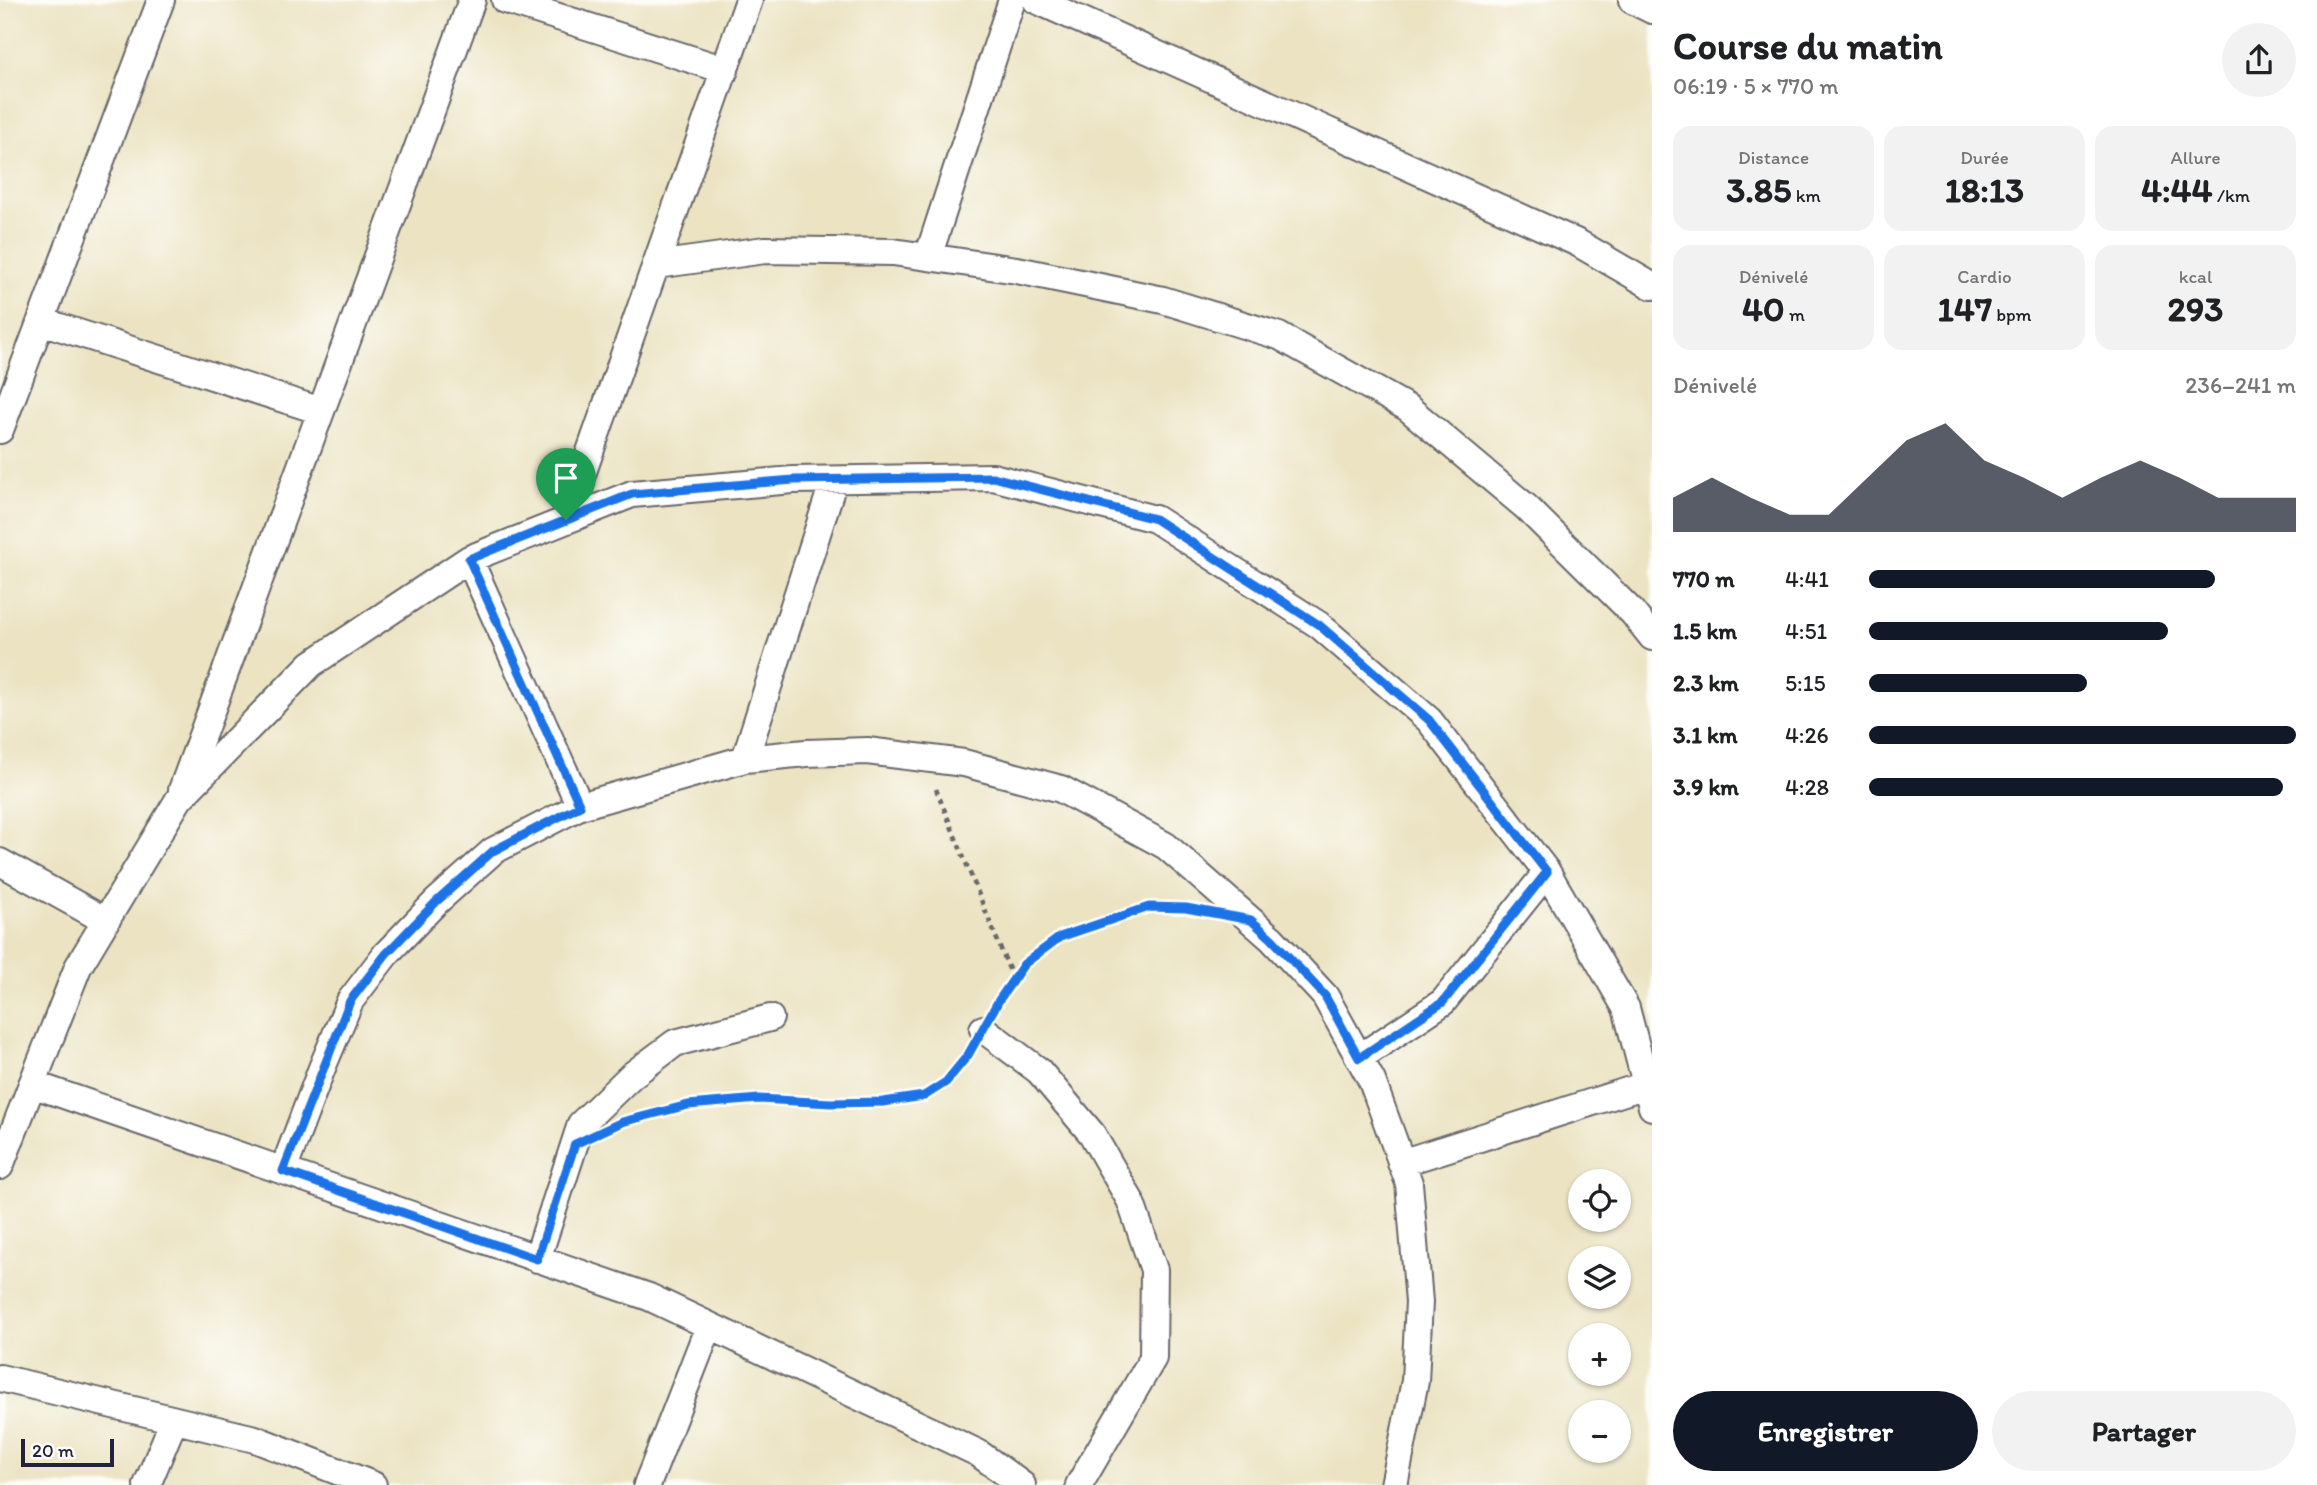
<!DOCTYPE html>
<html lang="fr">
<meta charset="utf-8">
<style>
body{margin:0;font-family:Itim,sans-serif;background:#f2f2f2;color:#202124;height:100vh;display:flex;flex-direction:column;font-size:26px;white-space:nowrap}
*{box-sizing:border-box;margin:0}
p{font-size:23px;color:#757577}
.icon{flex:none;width:38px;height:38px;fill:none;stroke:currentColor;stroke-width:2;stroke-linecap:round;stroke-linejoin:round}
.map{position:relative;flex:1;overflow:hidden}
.drawer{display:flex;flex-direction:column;background:#fff;width:665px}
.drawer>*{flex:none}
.controls{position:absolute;left:1568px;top:1169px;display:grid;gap:14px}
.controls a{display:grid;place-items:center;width:63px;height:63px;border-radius:50%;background:#fff;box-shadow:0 2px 5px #0004;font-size:35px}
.scale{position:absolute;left:21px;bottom:18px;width:93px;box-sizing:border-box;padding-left:7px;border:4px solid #22223b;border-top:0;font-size:19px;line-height:24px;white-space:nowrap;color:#22223b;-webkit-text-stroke:5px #fdfcf7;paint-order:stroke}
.pin{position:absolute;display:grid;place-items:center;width:60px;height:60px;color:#fff;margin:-72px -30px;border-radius:50% 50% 50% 0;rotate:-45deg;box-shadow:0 0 7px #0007}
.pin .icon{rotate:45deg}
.round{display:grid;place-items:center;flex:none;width:74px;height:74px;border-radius:37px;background:#f2f2f2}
.summary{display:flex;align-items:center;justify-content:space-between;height:119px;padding:0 21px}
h1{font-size:38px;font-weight:700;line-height:52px}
.metrics{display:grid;grid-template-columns:repeat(3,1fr);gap:10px;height:119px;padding:7px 21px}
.metrics div{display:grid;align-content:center;border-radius:18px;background:#f2f2f2;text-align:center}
.metrics b{font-size:35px;font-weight:700}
.metrics small{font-size:19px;font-weight:400}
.metrics p{font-size:19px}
.chart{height:196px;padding:14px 21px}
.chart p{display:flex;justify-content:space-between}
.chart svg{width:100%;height:126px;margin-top:7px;fill:#111827;opacity:.7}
.primary-button{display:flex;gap:14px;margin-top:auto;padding:14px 21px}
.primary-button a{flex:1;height:80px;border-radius:42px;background:#111827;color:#fff;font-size:28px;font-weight:700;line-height:80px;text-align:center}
.primary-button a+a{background:#f2f2f2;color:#202124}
ul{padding:0 21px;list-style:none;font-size:23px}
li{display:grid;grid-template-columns:112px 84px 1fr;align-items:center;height:52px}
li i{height:18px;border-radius:9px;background:#111827}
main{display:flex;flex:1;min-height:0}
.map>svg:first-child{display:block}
</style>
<main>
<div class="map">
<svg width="1652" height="1485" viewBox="0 0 1652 1485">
<rect width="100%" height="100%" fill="#fdfcf7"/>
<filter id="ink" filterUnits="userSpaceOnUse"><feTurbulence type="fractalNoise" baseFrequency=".0143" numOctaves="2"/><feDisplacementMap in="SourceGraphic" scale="14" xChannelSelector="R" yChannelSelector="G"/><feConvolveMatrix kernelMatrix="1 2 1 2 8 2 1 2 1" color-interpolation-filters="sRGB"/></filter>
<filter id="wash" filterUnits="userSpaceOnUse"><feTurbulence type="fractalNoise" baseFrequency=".00686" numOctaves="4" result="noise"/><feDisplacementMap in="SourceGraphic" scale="28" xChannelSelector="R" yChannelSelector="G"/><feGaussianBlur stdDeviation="1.57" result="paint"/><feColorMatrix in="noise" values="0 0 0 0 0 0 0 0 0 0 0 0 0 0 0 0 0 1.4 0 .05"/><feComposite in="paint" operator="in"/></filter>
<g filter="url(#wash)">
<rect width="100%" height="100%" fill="#ebe3c2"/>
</g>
<g filter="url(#ink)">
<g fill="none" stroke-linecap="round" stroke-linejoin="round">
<g stroke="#68666a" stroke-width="30">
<path id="street" d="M 505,0 L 725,70
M 1036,0 L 1578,243 L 1652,286
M 1632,0 L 1652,10
M 928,257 L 1012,0
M 656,265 L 765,250 L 893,252 L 1017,270 L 1163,300 L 1279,336 L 1408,408 L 1526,507 L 1632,612 L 1652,637
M 41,321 L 321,411
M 0,430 L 161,0
M 566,520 L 749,0
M 469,559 L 580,806
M 745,759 L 834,480
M 182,790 L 472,0
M 0,862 L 106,921
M 983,1029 L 1039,1071 L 1092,1134 L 1130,1200 L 1154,1270 L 1153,1358 L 1079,1485
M 1359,1058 L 1443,1002 L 1547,872
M 32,1084 L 649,1297 L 978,1453 L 1022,1485
M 1401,1163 L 1646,1085
M 0,1166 L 78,967 L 179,799 L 311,664 L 469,559 L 632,494 L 793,480 L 993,477 L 1155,519 L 1319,625 L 1429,720 L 1547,872 L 1626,1008 L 1652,1107
M 283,1171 L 322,1068 L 350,1001 L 386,954 L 436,902 L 493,851 L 580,806 L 745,759 L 806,753 L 867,751 L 964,763 L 1061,789 L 1166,846 L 1272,939 L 1325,996 L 1372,1081 L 1409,1183 L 1419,1302 L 1415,1381 L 1394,1485
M 537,1259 L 581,1124 L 631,1076 L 675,1043 L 770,1018
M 0,1378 L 255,1439 L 373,1485
M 147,1485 L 174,1420
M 647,1485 L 709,1326"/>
</g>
<path stroke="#68666a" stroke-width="4.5" stroke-dasharray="5 5" stroke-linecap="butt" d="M 936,789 L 1013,979
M 997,1004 C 1005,991 1014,974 1025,964 C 1060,928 1142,900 1191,909
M 626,1121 L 688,1105 L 759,1099 L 831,1103 L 883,1102 L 924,1095 L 946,1082 L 968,1054"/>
<use href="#street" stroke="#fff" stroke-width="26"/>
</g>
</g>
<g fill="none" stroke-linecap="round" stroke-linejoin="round" filter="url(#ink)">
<g stroke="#fff" stroke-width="14">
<path id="route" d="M 993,477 L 1155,519 L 1319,625 L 1429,720 L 1547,872 L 1443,1002 L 1359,1058 L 1325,996 L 1272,939 L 1251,920 L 1186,908 L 1149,907 L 1060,937 L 1024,964 L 999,1000 L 968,1055 L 946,1082 L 924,1096 L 883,1102 L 831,1103 L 759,1099 L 688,1105 L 622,1122 L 575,1144 L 537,1259 L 283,1171 L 350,1001 L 386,954 L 436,902 L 493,851 L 580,806 L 469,559 L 632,494 L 793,480 Z"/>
</g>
<use href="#route" stroke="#1a73e8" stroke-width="9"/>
</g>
</svg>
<div class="controls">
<a><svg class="icon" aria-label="locate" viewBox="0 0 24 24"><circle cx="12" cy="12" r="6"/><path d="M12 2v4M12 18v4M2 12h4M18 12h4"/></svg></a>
<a><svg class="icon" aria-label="layers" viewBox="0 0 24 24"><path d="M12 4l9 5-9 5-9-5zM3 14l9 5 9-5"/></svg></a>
<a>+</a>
<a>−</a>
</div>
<div class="scale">20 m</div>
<div class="pin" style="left:566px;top:520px;background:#1e9e55"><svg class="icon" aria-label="arrive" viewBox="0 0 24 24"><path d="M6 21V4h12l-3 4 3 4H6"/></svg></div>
</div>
<section class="drawer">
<div class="summary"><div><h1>Course du matin</h1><p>06:19 · 5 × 770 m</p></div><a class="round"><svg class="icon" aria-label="share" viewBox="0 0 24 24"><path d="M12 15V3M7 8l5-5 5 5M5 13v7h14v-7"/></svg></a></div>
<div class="metrics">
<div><p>Distance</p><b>3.85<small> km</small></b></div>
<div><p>Durée</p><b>18:13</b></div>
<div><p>Allure</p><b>4:44<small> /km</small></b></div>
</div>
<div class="metrics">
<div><p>Dénivelé</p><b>40<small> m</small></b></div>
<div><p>Cardio</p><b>147<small> bpm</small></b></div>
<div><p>kcal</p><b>293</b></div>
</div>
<div class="chart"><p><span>Dénivelé</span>236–241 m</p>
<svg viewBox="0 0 160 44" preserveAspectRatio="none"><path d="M0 44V32L10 25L20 32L30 38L40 38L50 25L60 12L70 6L80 19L90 25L100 32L110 25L120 19L130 25L140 32L150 32L160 32V44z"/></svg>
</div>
<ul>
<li><b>770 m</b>4:41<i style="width:81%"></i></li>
<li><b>1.5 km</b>4:51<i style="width:70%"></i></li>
<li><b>2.3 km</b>5:15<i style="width:51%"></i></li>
<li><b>3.1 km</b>4:26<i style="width:100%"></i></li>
<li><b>3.9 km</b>4:28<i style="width:97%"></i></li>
</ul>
<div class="primary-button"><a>Enregistrer</a><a>Partager</a></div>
</section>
</main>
